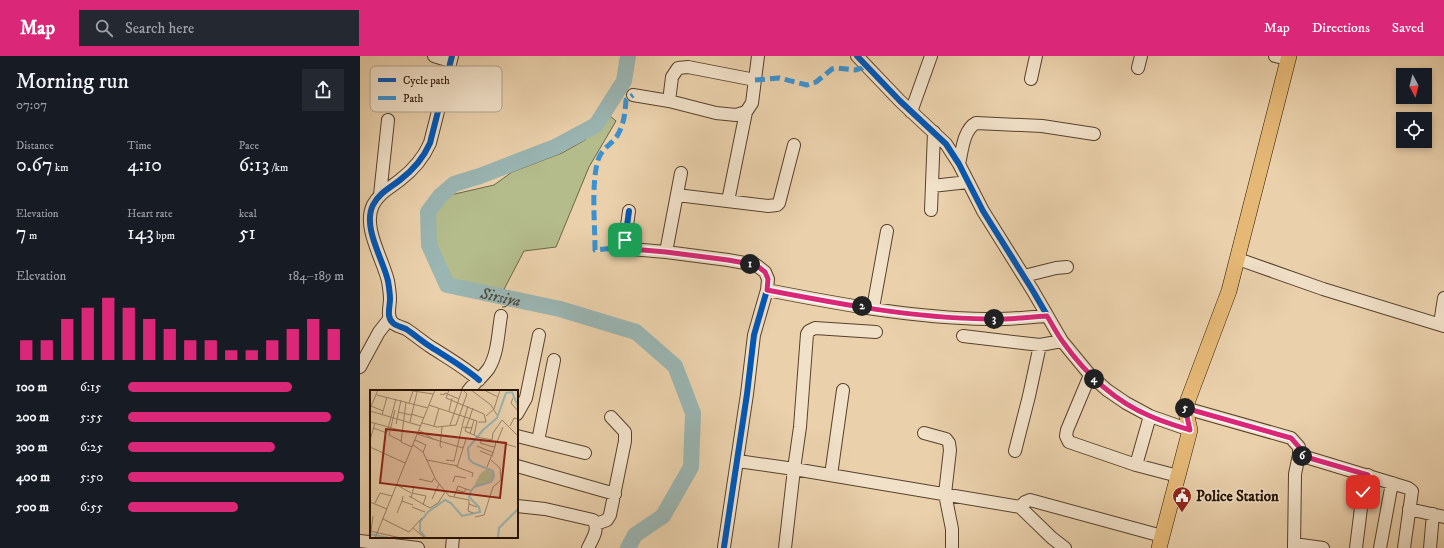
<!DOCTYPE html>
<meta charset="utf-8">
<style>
body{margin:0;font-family:"IM FELL DW Pica",serif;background:#242831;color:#f1f3f6;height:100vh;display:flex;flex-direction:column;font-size:15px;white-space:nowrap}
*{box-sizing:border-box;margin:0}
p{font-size:13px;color:#9ea1a6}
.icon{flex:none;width:22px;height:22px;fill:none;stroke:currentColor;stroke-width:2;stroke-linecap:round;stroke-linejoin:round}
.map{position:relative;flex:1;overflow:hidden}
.side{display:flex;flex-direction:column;background:#171b24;width:360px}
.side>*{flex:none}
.needle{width:26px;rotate:173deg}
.buttons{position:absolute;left:1036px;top:12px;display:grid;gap:8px}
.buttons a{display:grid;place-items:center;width:36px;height:36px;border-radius:0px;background:#171b24;box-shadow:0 2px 6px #0003;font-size:20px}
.pin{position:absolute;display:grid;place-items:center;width:34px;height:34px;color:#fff;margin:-17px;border-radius:8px;box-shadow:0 2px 6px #0006}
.km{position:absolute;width:20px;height:20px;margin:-10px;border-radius:50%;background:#222;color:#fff;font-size:11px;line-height:20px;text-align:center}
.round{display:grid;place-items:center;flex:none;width:42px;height:42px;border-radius:0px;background:#242831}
.overview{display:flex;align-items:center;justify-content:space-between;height:68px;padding:0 16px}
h1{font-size:22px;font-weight:600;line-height:30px}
.metrics{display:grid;grid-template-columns:repeat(3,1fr);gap:6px;height:68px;padding:4px 16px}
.metrics div{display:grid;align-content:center}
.metrics b{font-size:20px;font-weight:600}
.metrics small{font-size:11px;font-weight:400}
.metrics p{font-size:11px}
.chart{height:112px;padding:8px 16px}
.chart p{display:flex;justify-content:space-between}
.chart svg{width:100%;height:72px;margin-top:4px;stroke:#db2777;stroke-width:6}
ul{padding:0 16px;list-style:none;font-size:13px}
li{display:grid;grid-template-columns:64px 48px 1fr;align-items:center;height:30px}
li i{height:10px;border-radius:5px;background:#db2777}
header{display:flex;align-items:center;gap:24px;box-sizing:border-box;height:56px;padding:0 20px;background:#db2777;color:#fff}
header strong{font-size:19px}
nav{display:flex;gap:22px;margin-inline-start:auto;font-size:14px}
.search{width:280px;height:36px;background:#242831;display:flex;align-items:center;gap:10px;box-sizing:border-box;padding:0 14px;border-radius:0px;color:#9ea1a6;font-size:15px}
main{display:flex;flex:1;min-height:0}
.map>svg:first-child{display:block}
</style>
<header>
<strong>Map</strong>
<div class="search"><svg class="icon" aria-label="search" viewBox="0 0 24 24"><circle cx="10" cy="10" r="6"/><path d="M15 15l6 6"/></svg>Search here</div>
<nav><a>Map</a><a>Directions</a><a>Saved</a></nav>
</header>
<main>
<section class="side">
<div class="overview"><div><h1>Morning run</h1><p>07:07</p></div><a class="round"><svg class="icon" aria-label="share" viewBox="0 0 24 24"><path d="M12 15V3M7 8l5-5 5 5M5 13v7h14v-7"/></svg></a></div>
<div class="metrics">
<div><p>Distance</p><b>0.67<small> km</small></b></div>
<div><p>Time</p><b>4:10</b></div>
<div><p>Pace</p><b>6:13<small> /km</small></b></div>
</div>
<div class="metrics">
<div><p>Elevation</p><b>7<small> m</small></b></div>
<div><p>Heart rate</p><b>143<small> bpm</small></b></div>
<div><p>kcal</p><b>51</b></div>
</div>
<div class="chart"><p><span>Elevation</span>184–189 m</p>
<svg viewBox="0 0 160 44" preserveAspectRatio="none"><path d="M5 44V32M15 44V32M25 44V19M35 44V12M45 44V6M55 44V12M65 44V19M75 44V25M85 44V32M95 44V32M105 44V38M115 44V38M125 44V32M135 44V25M145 44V19M155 44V25"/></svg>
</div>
<ul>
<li><b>100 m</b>6:15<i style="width:76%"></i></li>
<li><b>200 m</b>5:55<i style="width:94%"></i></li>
<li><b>300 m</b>6:25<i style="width:68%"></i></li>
<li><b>400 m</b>5:50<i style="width:100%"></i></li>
<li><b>500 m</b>6:55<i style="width:51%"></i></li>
</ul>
</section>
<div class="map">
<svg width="1084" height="492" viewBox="0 0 1084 492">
<rect width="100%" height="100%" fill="#ead1ac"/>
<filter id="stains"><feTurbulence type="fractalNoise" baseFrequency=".005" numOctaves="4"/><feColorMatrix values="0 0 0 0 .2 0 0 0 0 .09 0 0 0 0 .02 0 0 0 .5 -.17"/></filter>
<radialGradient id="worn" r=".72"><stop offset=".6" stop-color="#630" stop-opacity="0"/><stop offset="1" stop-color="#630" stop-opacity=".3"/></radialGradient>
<path fill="#b4bc8c" stroke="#6d6646" d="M 249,59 L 256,65 L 229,111 L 196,191 L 164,195 L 141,239 L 122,240 L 85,229 L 73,214 L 68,181 L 76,155 L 86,140 L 134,129 L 152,116 L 202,97 L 225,84 Z"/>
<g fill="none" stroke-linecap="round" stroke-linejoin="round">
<path stroke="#9ab5b2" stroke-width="16" id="s1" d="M 268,0 L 264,25 L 236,69 L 195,91 L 120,120 L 94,128 L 80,140 L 68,156 L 69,189 L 87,229 L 200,253 L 276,276 L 315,310 L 333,357 L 331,411 L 303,460 L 275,479 L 268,492"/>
<g stroke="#57412b" stroke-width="14">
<path id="minor" d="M 74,0 L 90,5
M 92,0 L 70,87 C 63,103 53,114 40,124 C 30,132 19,137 13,149 C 2,171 23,203 28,225 C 29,231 30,238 30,243 C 30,251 26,261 33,267 C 36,270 42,271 46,273 C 55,279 63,286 71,291 C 88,302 104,311 119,324
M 497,0 L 540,45 L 586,88 L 599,108 L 623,155 L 673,235 L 702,285 L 730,319 L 747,334 L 766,347 L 790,360 L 830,374
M 915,0 L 928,3
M 778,12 L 781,0
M 671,23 L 676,0
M 273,39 L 309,45 L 312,21 L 318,12 L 328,11 L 395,24
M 309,45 L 356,57 L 376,59 L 386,56 L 392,47 L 398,0
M 551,56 L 571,0
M 599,108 C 602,96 603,74 616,67 L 682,70 L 734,78
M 572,130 L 608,126
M 20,139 L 28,64
M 317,139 L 408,150 L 417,149 L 419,147 L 434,89
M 368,145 L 386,56
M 571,154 L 574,76
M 269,155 L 265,184 L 265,191 L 271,193 L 306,196 L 368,204 L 396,209 L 405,216 L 408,223 L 407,234 L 394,279 L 387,338 L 364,491
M 306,196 L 321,117
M 878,203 L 963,233 L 1084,270
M 664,220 L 696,212 L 707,211
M 407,234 C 479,248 553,262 627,263 C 647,264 667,261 687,260
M 513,252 L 527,175
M 1080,268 L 1084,242
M 603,280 L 680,289 L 702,285
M 0,311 L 19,276 L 30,262
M 730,319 L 707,374 L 706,380 L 709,386 L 776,409 L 818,420
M 108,335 C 114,327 123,321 129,312 C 138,297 138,277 141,260
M 825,352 L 931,382 L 939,391 L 939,399 L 935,418 L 934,492
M 157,358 L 166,342 L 179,279
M 564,377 L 586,383 L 589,387 L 590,394 L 585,438 L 592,473 L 592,492
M 157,380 L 225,397
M 178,385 L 194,304
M 655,395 L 669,340 L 680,289
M 939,399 L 1048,432 L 1052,435 L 1044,492
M 378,405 L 434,413 L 660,451 L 692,482 L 705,492
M 776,409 L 790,360
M 157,410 L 255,438
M 471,419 L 483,334
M 157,450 L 185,453 L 233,464 C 240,473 232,483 228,492
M 660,451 L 665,446 L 670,444 L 802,480
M 1049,453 L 1084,461
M 236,468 L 247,464 L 250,459 L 265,385 L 265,376 L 251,361
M 0,485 L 58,492
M 934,488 L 963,492
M 92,492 L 93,481
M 425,492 L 434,413 L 440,371 L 447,278 L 449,275 L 455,272 L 516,276
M 996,492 L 1003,436 L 1008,419
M 1020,492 L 1032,427
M 1070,492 L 1073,458"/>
</g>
<g stroke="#261100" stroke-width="16">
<path id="major" d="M 799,492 L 830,374 L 825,352 L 869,235 L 929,0"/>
</g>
<use href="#minor" stroke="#f1e1c9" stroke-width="12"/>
<use href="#major" stroke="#e5b876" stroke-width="15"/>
<path stroke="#3b92d0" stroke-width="5" stroke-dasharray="10 5" stroke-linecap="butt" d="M 395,24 L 419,22 L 447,29 L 456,26 L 472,13 L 476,12 L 495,14 L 506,11
M 265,191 L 235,194 C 235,168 231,128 238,104 C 242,92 251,89 257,80 C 264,69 265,57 266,44 L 273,39"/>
<g stroke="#f1e1c9" stroke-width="8">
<path id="cycleway" d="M 92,0 L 70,87 C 63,103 53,114 40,124 C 30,132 19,137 13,149 C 2,171 23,203 28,225 C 29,231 30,238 30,243 C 30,251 26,261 33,267 C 36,270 42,271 46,273 C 55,279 63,286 71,291 C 88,302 104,311 119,324
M 497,0 L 540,45 L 586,88 L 599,108 L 623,155 L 673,235 L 702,285 L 730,319 L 747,334 L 766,347 L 790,360 L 830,374
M 269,155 L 265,184 L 265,191 L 271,193 L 306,196 L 368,204 L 396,209 L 405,216 L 408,223 L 407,234 L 394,279 L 387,338 L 364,491"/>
</g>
<use href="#cycleway" stroke="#0057b8" stroke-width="6"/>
</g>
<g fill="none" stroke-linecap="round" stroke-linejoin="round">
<g stroke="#fff" stroke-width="8">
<path id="route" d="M 265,184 L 265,191 L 271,193 L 306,196 L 368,204 L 396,209 L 405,216 L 408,223 L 407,234 C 479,248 553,262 627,263 C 647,264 667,261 687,260 C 692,268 697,278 703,286 C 725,317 754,345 790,360 C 803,366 817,370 830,374 L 825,352 L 931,382 L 939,391 L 939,399 L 1008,419 L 1003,436"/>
</g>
<use href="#route" stroke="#db2777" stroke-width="5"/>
</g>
<defs>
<g id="civic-pin" transform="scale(1)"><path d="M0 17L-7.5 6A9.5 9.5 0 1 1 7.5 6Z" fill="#8f2418" stroke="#f1e1c9"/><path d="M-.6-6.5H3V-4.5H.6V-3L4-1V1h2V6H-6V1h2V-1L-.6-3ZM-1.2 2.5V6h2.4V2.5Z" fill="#fff"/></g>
</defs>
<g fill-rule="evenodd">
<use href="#civic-pin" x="822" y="440"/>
</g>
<g text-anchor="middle" stroke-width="3" stroke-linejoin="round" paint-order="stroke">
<g font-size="15" font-weight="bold" fill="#261100" stroke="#f1e1c9" text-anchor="start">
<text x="836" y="445">Police Station</text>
</g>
<g font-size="16" font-style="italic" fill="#4f4a3e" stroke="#f1e1c9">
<text dy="6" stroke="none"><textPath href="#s1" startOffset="402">Sirsiya</textPath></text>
</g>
</g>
<g transform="translate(10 334)">
<rect width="148" height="148" fill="#ead1ac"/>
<path d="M 117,79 L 124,83 L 123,90 L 103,98 L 110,84 Z" fill="#b4bc8c"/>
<path fill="none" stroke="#9ab5b2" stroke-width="2" d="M 0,144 L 19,148M 56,148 L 50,141 L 50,132 L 58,122 L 75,110 L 81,113 L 92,126 L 110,122 L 109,117 L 99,107 L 101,101 L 104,97 L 121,92 L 124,86 L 123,81 L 103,73 L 99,69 L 98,58 L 113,40 L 127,28 L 136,3 L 142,2 L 148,16M 128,148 L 129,138 L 148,119"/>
<path fill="none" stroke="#9c8467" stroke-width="1" d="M 37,0 L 63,4M 79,0 L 76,8 L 114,24 L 116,32 L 108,32M 101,0 L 121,15 L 127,25M 114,0 L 128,7M 70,4 L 74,5 L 75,3 L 89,9M 7,5 L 58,18M 143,8 L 141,13 L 148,21M 36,12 L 31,52 L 42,57M 39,13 L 43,1M 59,15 L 107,31 L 104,45 L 107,47 L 122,50 L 123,43 L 132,30 L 148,46M 1,16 L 13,21M 103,18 L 95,41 L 104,45M 0,19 L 8,0M 25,20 L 19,45 L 31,51M 0,21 L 51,36M 79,21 L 82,8M 28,22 L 41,25M 41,24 L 54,28M 12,25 L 17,7M 116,26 L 124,19 L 130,0M 0,32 L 33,41M 40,32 L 47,2M 52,33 L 67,37 L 86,35 L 97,4 L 93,0M 26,34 L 31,10M 80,35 L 92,0M 64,36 L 69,18M 92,36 L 98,16M 140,36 L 144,28 L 148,29M 3,38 L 17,43M 49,40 L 63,49 L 93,58M 17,42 L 26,9M 47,44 L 63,49M 100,44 L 104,30M 96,49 L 87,77 L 103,83 L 102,87M 112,49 L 110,53 L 120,56 L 125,57 L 126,51M 0,50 L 5,33M 45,50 L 56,55 L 53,62M 125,51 L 146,57M 127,52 L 133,37M 43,55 L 53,62 L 66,90 L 79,106 L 84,107 L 88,96 L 96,99M 107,56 L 124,63M 0,57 L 35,73M 72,58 L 70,56 L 72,37M 110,61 L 123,66M 57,70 L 88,76M 76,70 L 84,71 L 92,37 L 102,38M 117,77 L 125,57M 49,89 L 62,92 L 64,88M 83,92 L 85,86 L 96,88M 27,95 L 41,103M 86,100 L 94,102 L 96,99 L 100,100M 42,103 L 56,106 L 53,115M 33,106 L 32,111 L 43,115M 39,106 L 60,118 L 68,113 L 75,102M 84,107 L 99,110 L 99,114 L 107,117M 41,108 L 44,96M 62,109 L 69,94M 0,112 L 17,119M 5,113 L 10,103 L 22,106M 99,114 L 98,121 L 103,123M 42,117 L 55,122M 27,123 L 32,111M 105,127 L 114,125 L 123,97 L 131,90 L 130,78 L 121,70M 13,129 L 39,142 L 52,128M 43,138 L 55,148M 0,141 L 31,148M 1,141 L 3,126M 5,148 L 65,0"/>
<path fill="#8f2418" fill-opacity="0.15" stroke="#8f2418" stroke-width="2" d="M 16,39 L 136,53 L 130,108 L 10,93 Z"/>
<rect width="148" height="148" fill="none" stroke="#261100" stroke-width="2"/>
</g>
<rect x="10" y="10" width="132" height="46" rx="6" fill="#f1e1c9" stroke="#b4a38d" stroke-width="1"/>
<rect x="18" y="22" width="18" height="4" fill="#0057b8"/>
<rect x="18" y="40" width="18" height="4" fill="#3b92d0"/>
<g font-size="11" fill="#261100">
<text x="43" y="28">Cycle path</text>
<text x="43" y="46">Path</text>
</g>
<rect width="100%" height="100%" filter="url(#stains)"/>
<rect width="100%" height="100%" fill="url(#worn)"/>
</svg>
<div class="buttons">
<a><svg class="needle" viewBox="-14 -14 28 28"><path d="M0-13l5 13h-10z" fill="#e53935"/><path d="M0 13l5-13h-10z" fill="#9ea1a6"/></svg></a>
<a><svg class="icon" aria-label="locate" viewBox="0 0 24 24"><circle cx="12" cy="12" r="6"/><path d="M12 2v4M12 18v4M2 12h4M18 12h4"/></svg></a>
</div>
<div class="pin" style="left:265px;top:184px;background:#1e9e55"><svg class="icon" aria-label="arrive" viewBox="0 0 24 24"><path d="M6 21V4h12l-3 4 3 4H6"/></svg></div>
<div class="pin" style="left:1003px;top:436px;background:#d93025"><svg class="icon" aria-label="check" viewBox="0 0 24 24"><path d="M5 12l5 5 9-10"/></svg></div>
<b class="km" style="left:390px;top:208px">1</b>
<b class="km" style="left:502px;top:250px">2</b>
<b class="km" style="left:634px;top:263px">3</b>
<b class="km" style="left:734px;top:323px">4</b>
<b class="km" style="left:825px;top:352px">5</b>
<b class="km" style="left:942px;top:400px">6</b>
</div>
</main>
